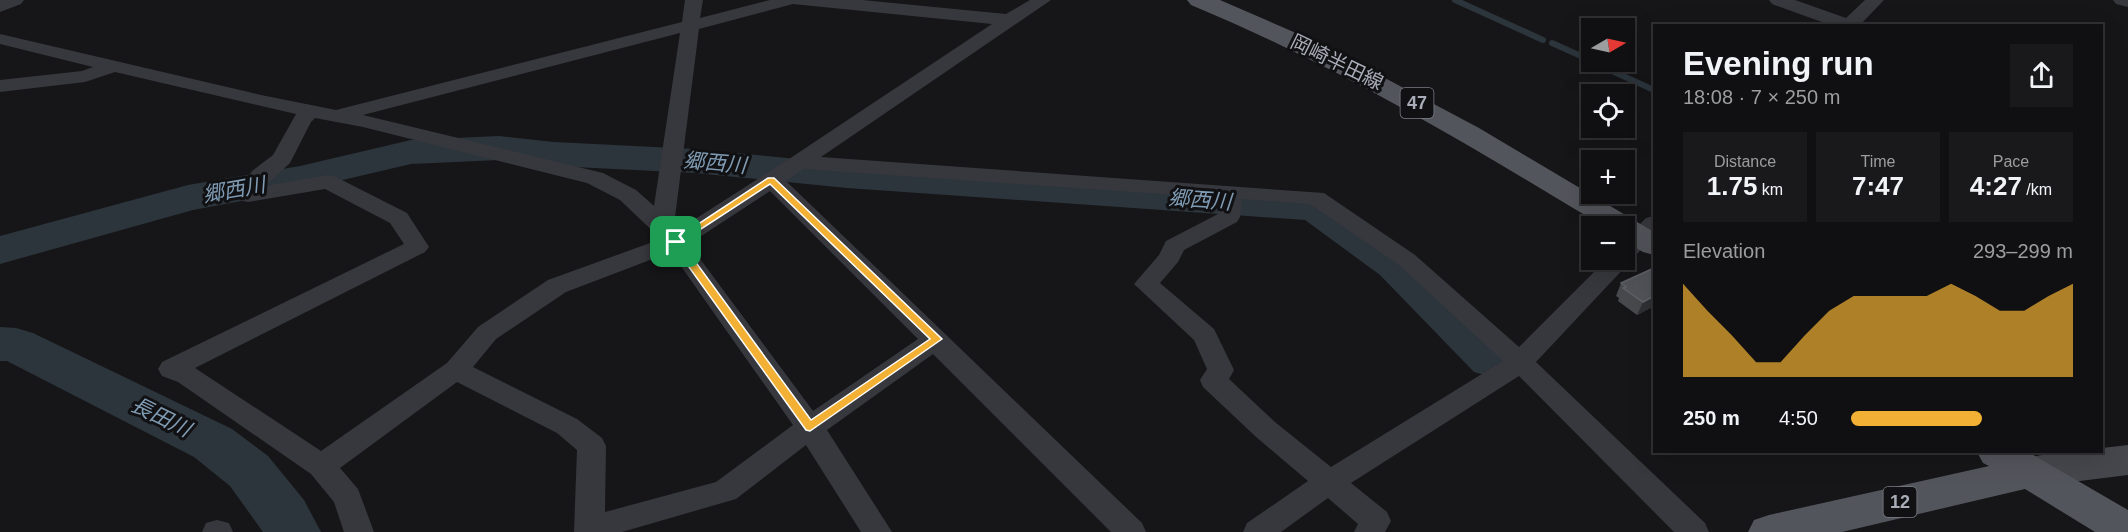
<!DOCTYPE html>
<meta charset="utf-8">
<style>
body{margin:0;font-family:Arial,"Noto Sans JP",sans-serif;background:#19191b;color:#f1f3f6;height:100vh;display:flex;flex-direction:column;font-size:22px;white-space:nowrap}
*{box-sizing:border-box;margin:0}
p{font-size:20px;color:#9c9d9f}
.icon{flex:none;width:33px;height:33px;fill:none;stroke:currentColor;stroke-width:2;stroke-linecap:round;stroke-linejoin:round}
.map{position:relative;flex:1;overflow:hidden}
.details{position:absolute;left:1653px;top:24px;width:450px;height:429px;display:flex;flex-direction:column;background:#101012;border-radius:0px;box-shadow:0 6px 24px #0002,0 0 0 2px #303032}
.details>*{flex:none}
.needle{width:39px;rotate:81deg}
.fabs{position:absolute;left:1581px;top:18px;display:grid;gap:12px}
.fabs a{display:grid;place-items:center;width:54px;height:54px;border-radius:0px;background:#101012;box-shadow:0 6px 24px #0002,0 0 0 2px #303032;font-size:30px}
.pin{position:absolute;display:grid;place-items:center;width:51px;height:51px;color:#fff;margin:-26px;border-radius:12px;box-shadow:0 3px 9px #0006}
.round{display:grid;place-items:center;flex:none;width:63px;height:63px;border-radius:0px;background:#19191b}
.headline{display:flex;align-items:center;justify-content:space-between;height:102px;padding:0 30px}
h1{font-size:33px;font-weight:600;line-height:45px}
.figures{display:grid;grid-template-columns:repeat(3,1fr);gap:9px;height:102px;padding:6px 30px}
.figures div{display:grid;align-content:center;border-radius:0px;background:#19191b;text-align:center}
.figures b{font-size:26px;font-weight:600}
.figures small{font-size:16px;font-weight:400}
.figures p{font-size:16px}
.chart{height:168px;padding:12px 30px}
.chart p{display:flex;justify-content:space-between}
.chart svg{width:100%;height:108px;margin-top:6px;fill:#f2b134;opacity:.7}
ul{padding:0 30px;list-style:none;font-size:20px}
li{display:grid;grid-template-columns:96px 72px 1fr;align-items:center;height:45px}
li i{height:15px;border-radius:8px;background:#f2b134}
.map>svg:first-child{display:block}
</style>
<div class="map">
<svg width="2128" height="532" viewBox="0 0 2128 532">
<rect width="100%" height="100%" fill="#161618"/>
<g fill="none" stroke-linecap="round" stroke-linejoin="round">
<path stroke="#2c353c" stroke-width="6" d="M 1455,0 L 1543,40
M 1552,43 L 1592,61
M 1592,62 L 1654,90"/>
<path fill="#2c353c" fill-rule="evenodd" d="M 499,136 L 554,142 L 695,149 L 847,164 L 1316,195 L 1331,199 L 1412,255 L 1510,348 L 1517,360 L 1510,372 L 1492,377 L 1474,372 L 1380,275 L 1305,220 L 847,188 L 695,173 L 554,166 L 499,160 L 411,164 L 300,190 L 193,210 L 0,264 L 0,236 L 188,185 L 300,166 L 411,140 Z
M 0,327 L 16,328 L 33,333 L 232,429 L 268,456 L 304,500 L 321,532 L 263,532 L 230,486 L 194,457 L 7,361 L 0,361 Z"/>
<path fill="#37383d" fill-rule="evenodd" d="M 0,0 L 24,0 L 21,4 L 0,12 Z
M 685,0 L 703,0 L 700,18 L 770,0 L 862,0 L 1006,14 L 1030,0 L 1051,0 L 821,157 L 1324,193 L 1415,255 L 1519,347 L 1606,260 L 1624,260 L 1624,240 L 1646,218 L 1654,216 L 1654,236 L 1634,257 L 1630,258 L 1627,265 L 1536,362 L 1705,523 L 1709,532 L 1674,532 L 1519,376 L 1351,483 L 1387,512 L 1391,521 L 1385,532 L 1354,532 L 1358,524 L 1328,498 L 1281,532 L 1243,532 L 1247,523 L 1308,481 L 1255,436 L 1203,387 L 1200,380 L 1207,369 L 1194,340 L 1134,284 L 1159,255 L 1166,241 L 1218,214 L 1220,198 L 804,169 L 786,181 L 1142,523 L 1146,532 L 1111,532 L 933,354 L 827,430 L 892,532 L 861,532 L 806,445 L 736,499 L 622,532 L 574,532 L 577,450 L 557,433 L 457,382 L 340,468 L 358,489 L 374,532 L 344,532 L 334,502 L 311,474 L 178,382 L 162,376 L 158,369 L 162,362 L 404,244 L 390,223 L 325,189 L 248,202 L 240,200 L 237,195 L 252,171 L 273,155 L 296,114 L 115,72 L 85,82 L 0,92 L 0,80 L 82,71 L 93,67 L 0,44 L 0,34 L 261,95 L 336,110 L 682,22 ZM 793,4 L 992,24 L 792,157 L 678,230 L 674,225 L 699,29 ZM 680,33 L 654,206 L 636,190 L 603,173 L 363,115 ZM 315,118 L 363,127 L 587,183 L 620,200 L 661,239 L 548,280 L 478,327 L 447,363 L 321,451 L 195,368 L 425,252 L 429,247 L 407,213 L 336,177 L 328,175 L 265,186 L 290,163 L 311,122 ZM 770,191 L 918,339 L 813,411 L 689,244 ZM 1242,199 L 1310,204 L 1399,265 L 1503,361 L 1331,467 L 1275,422 L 1229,379 L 1234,370 L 1214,329 L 1160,283 L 1178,262 L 1184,250 L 1237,222 L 1240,217 ZM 671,252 L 793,425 L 716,482 L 605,512 L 606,446 L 602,438 L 577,419 L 473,367 L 496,339 L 566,292 Z
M 1769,0 L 1795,0 L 1846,18 L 1865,0 L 1884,0 L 1859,26 L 1833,26 L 1772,4 Z
M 2113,0 L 2128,0 L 2128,7 L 2116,4 Z
M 217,520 L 229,523 L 233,532 L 202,532 L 206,523 Z"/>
<path fill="#45474d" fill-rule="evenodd" d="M 2128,445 L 2128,475 L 2031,487 L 2017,483 L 2011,472 L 2017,461 C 2044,452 2073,452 2102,452 L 2102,448 Z"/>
<path fill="#53555c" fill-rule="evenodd" d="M 1187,0 L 1220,0 L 1319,43 L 1479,128 L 1654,232 L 1654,255 L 1643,252 L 1624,241 L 1624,226 L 1603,226 C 1469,145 1336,65 1191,5 Z
M 1977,452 L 2028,452 L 2128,510 L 2128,532 L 2095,532 L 2025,489 L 1842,532 L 1748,532 L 1754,520 L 1769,515 L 1989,466 L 1983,463 Z"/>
</g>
<path fill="#47494d" d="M 1654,268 L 1654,306 L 1637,315 L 1618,301 L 1619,298 L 1616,296 L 1621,283 Z"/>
<path fill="#2f3033" d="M 1654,296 L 1654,306 L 1637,315 L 1643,302 Z"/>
<path fill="#525359" stroke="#5f6168" stroke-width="1.5" d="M 1654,268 L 1654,296 L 1643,302 L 1623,288 L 1626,287 L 1621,283 Z"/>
<path fill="#f2b134" stroke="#fff" stroke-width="1.5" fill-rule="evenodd" d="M 768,178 L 774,178 L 942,339 L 810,431 L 806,430 L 671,242 ZM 770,184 L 930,339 L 811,420 L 681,242 Z"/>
<g text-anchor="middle" stroke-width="6" stroke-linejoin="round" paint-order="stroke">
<g fill="#111113" stroke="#7b7e86" stroke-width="1.5">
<rect x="1400.5" y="88" width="33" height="30" rx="4.5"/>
<rect x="1883.5" y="487" width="33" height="30" rx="4.5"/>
</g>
<g font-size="18" font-weight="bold" fill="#a8adb8">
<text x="1417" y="109">47</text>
<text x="1900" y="508">12</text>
</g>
<g font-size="20" fill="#a8adb8" stroke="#111113">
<text transform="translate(1337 62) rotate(26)" y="7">岡崎半田線</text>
</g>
<g font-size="21" font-style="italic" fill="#7f9bb3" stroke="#111113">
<text transform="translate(715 163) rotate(5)" y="7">郷西川</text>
<text transform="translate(234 190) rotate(-10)" y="7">郷西川</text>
<text transform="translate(1200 200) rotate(4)" y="7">郷西川</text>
<text transform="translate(161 417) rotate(26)" y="7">長田川</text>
</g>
</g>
</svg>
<div class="fabs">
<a><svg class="needle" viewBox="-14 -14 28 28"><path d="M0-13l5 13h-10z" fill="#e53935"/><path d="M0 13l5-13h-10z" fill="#9c9d9f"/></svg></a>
<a><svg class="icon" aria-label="locate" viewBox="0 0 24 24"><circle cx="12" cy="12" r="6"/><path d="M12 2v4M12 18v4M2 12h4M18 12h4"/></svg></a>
<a>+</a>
<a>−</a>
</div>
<div class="pin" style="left:676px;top:242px;background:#1e9e55"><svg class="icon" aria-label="arrive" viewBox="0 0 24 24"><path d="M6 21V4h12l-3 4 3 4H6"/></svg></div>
<section class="details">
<div class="headline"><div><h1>Evening run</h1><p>18:08 · 7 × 250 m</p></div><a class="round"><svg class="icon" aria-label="share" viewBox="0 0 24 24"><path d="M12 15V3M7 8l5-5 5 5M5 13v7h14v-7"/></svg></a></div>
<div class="figures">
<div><p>Distance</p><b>1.75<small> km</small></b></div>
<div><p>Time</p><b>7:47</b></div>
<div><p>Pace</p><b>4:27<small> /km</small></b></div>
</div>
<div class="chart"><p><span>Elevation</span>293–299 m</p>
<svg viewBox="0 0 160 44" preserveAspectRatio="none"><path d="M0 44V6L10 17L20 27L30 38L40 38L50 27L60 17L70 11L80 11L90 11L100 11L110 6L120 11L130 17L140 17L150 11L160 6V44z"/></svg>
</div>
<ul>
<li><b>250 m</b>4:50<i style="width:59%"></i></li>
</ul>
</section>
</div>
